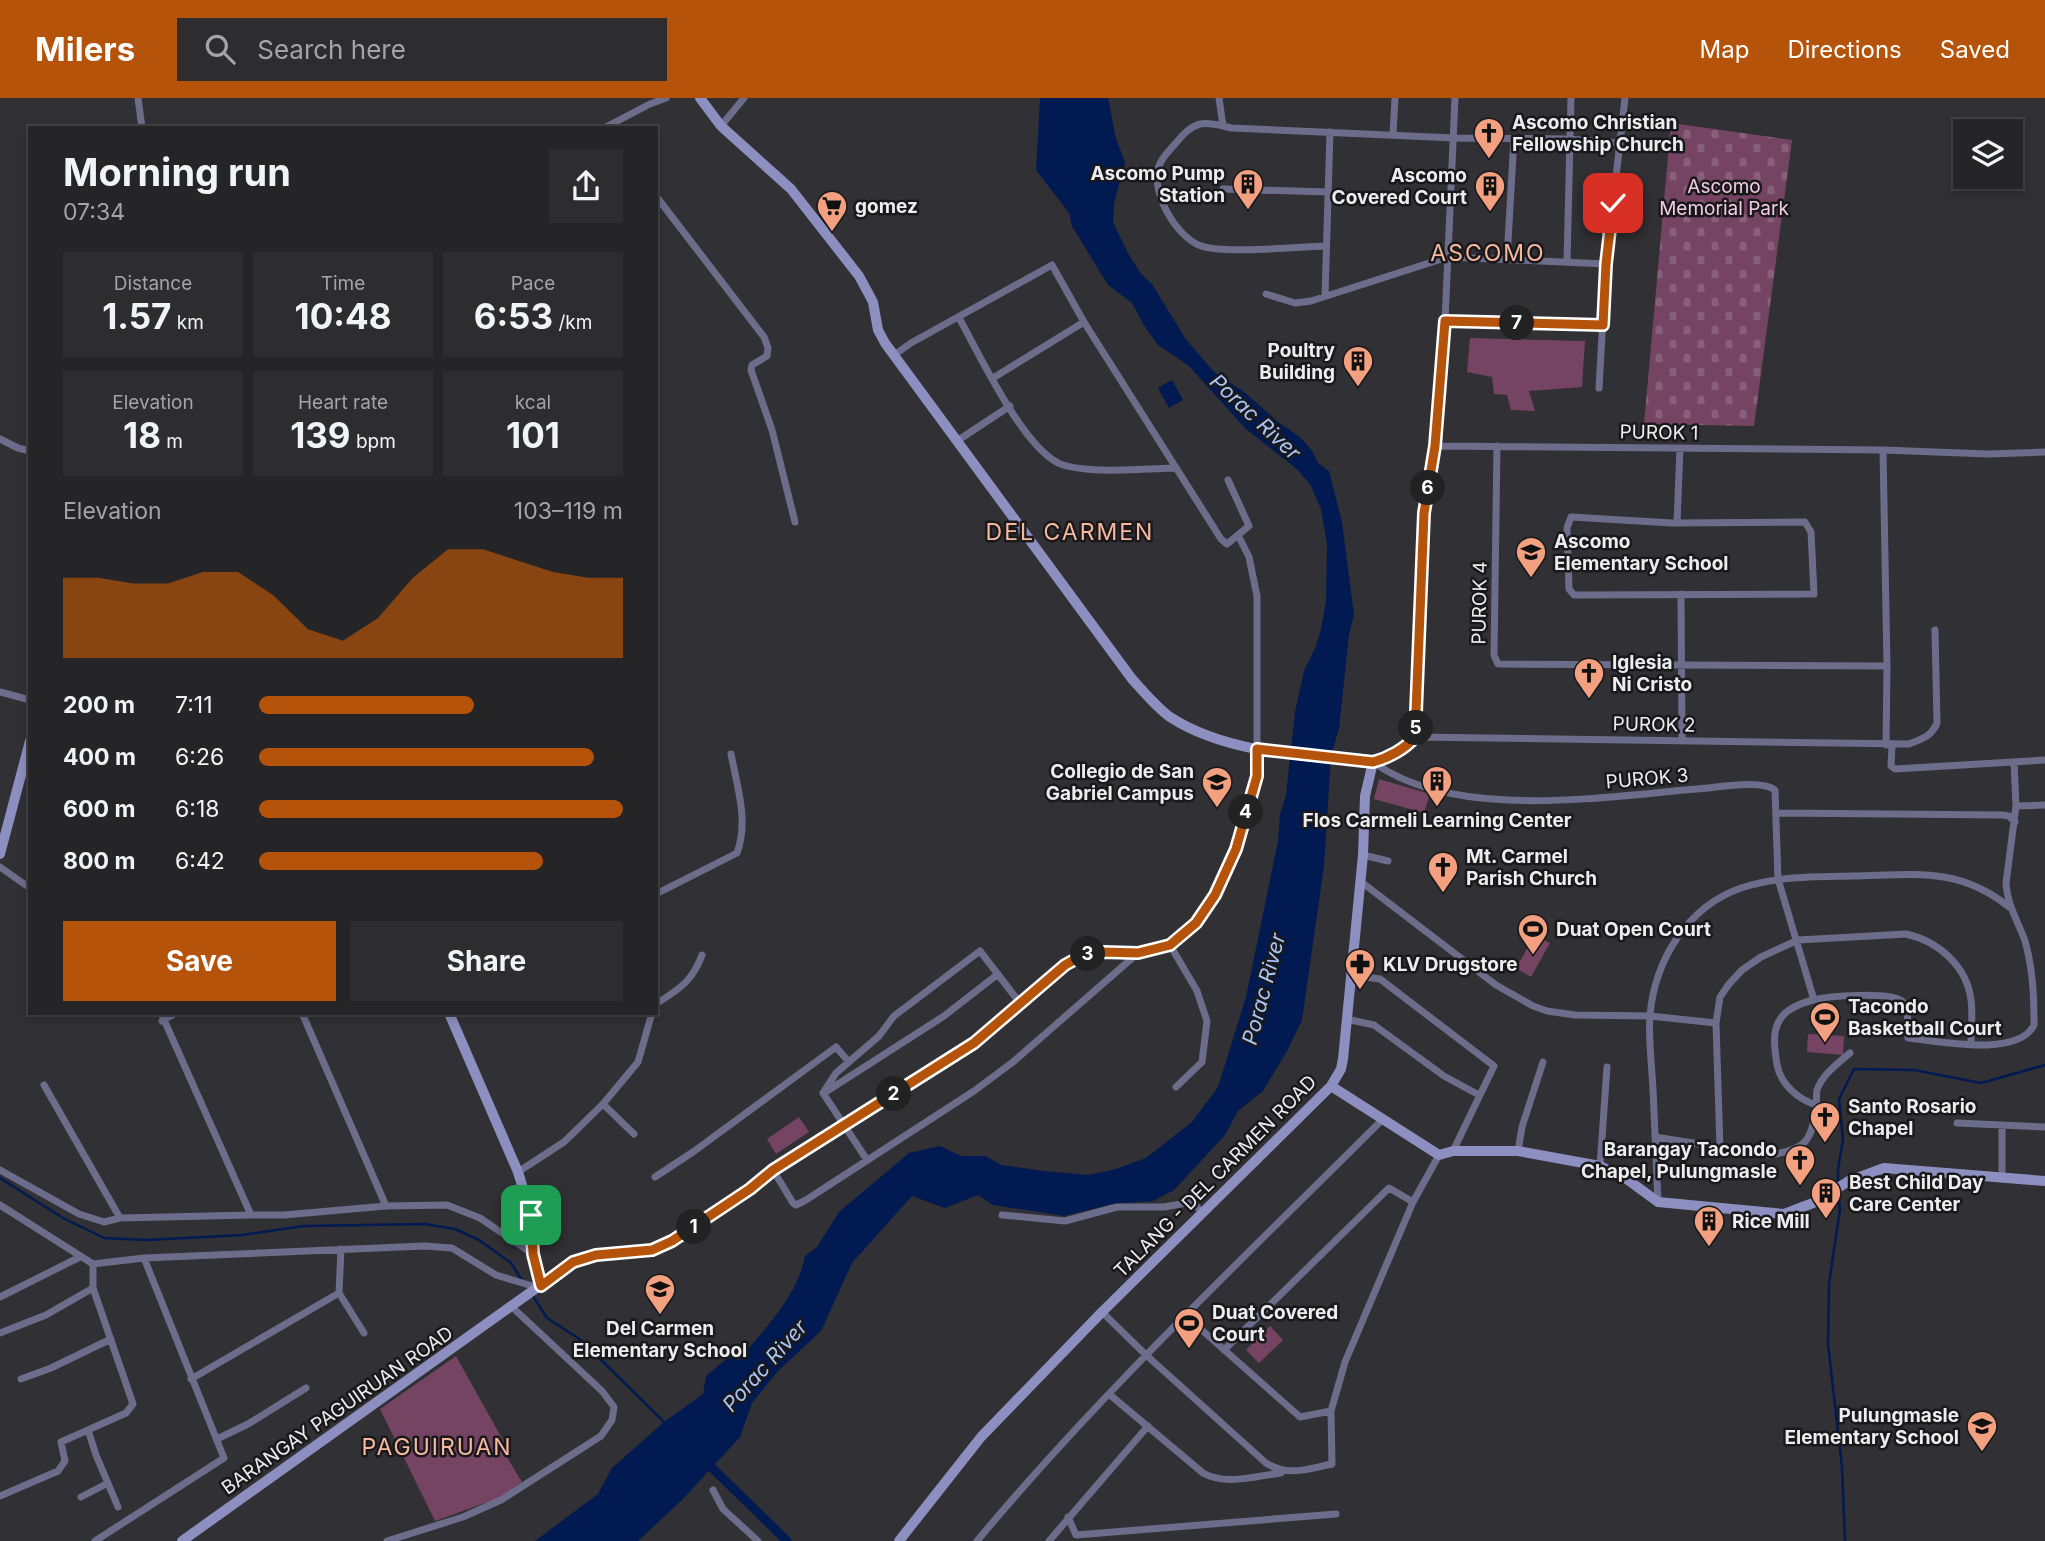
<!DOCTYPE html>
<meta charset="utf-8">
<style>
body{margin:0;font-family:Inter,sans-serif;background:#2d2c2f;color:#f1f3f6;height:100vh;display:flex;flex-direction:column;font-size:26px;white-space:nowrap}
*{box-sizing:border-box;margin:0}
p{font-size:23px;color:#a3a4a7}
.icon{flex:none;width:38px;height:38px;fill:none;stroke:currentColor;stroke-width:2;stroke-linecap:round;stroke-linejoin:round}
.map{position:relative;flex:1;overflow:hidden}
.drawer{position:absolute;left:28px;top:28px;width:630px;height:889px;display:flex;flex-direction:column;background:#252427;border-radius:0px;box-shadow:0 4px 10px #0003,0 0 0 2px #424144}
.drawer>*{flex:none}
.buttons{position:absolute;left:1953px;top:21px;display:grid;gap:14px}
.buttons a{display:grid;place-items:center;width:70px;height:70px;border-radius:0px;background:#252427;box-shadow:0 4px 10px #0003,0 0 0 2px #424144;font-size:35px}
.pin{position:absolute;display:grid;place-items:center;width:60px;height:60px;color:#fff;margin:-30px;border-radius:14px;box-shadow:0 4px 10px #0006}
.km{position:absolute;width:35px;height:35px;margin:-18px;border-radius:50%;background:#222;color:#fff;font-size:19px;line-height:35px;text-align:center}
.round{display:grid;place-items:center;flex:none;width:74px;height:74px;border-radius:0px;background:#2d2c2f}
.summary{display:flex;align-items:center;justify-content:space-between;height:119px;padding:0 35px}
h1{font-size:38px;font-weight:700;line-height:52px}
.stats{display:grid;grid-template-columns:repeat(3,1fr);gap:10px;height:119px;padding:7px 35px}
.stats div{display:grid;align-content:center;border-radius:0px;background:#2d2c2f;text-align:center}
.stats b{font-size:35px;font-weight:700}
.stats small{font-size:19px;font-weight:400}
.stats p{font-size:19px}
.chart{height:196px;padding:14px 35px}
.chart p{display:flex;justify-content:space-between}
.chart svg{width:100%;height:126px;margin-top:7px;fill:#b45309;opacity:.7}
.action{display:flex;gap:14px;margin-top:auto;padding:14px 35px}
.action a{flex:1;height:80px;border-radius:0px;background:#b45309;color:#fff;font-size:28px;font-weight:700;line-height:80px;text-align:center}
.action a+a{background:#2d2c2f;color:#f1f3f6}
ul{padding:0 35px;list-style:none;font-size:23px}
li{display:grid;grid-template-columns:112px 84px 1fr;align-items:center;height:52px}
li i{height:18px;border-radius:9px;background:#b45309}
header{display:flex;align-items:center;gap:42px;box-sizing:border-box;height:98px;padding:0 35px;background:#b45309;color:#fff}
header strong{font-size:33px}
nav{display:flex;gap:38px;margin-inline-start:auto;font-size:24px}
.search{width:490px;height:63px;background:#2d2c2f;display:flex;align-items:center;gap:18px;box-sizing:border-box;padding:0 24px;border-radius:0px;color:#a3a4a7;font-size:26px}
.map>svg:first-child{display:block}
</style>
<header>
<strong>Milers</strong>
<div class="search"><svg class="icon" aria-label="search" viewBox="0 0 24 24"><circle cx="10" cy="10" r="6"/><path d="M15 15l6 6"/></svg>Search here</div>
<nav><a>Map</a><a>Directions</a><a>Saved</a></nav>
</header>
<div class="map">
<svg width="2045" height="1443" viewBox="0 0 2045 1443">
<defs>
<pattern id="cemetery-stones" width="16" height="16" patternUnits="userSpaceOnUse" patternTransform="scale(1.75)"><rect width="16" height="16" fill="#744462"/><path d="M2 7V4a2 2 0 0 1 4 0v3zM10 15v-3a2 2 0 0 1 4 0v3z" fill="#885f79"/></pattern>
</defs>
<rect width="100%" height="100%" fill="#313034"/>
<path fill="#744462" d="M 1470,240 L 1585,243 L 1582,289 L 1529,293 L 1535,313 L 1511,312 L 1507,297 L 1494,296 L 1492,279 L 1467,274 Z
M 1379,681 L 1430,696 L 1424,715 L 1374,701 Z
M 1535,837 L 1550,845 L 1531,879 L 1516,870 Z
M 1808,936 L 1844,938 L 1843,957 L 1807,954 Z
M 799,1019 L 809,1034 L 776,1056 L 767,1041 Z
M 1270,1228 L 1283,1242 L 1259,1265 L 1246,1252 Z
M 456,1258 L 509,1353 L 505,1356 L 522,1384 L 499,1400 L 435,1423 L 380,1311 Z"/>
<path fill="url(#cemetery-stones)" d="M 1671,25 L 1792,42 L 1754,328 L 1644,326 Z"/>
<path fill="#011a51" d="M 1040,0 L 1108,0 L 1116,41 L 1125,64 L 1114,106 L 1113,124 L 1129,157 L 1141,176 L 1152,186 L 1185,240 L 1214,274 L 1244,294 L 1277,323 L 1301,340 L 1312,353 L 1318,365 L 1329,373 L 1342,424 L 1354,517 L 1349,537 L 1339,631 L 1331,657 L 1324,768 L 1302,922 L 1287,953 L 1263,993 L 1238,1013 L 1225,1037 L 1174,1092 L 1153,1103 L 1112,1106 L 1064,1118 L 993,1107 L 978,1097 L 945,1110 L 912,1098 L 852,1165 L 821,1233 L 778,1273 L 752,1305 L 740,1339 L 682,1402 L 638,1443 L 535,1443 L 598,1396 L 612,1370 L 664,1324 L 703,1296 L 706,1278 L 729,1259 L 739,1262 C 764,1231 798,1198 805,1158 L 817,1149 L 839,1114 L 909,1055 L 940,1048 L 961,1058 L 986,1058 L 1001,1067 L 1044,1073 L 1089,1077 L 1116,1071 L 1146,1060 L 1192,1024 L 1218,989 L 1246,899 L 1278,743 L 1280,716 L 1286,697 L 1295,614 L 1304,573 L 1316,548 L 1321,531 L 1326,504 L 1327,446 L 1321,411 L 1311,388 L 1298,372 L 1246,331 L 1189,268 L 1158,247 L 1145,229 L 1132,205 L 1108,187 L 1072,128 L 1069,115 L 1036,72 Z
M 1172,282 L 1183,302 L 1169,310 L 1158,290 Z"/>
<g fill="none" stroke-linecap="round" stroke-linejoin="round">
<path stroke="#011a51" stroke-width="2.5" d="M 0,1080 L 63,1120 L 104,1140 L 147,1142 L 242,1137 L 304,1128 L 425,1126 L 455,1131 L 479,1142 L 511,1165 L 523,1184
M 1838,1088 L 1838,1071 L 1843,1041 L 1839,1001 L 1854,971 L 1914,972 L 1981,985 L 2045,967
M 1838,1094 L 1840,1111 L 1829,1186 L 1828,1246 L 1842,1369 L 1845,1443
M 533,1198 L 547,1220 L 581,1242 L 666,1326"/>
<path stroke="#011a51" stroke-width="9" d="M 705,1363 L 787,1443"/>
<path stroke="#6b6d8b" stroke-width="7" d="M 138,0 L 142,30
M 1219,0 L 1223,28
M 721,28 L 744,0
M 604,30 L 650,6 L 666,0
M 1393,37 L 1395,0
M 1223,91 L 1328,94
M 656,98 L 764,239 L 768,250 L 767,258 L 752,267 L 751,272 L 772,332 L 795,424
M 1325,148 C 1296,149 1226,156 1201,148 C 1176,139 1150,94 1159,68 C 1162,59 1169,53 1175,46 C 1182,38 1189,29 1200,26 C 1210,24 1222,28 1232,30 L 1454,40 L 1569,41 L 1619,45
M 1507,161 L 1514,40
M 1567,164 L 1571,0
M 1266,196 L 1295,205 L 1311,203 L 1448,159 L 1606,166
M 1325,198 L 1330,34
M 959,220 C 979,255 1025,355 1063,367 C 1092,376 1145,371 1176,370
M 1445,223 L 1603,227
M 894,257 L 911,245 L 1052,167 L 1084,224 L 1221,441 L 1227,446 L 1249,428 L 1228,382
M 993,280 L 1084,224
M 1599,290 L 1606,166 L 1625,0
M 0,341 L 18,350 L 30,353
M 957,343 L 1010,308
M 1435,348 L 1883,352 L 1988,356 L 2045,354
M 1497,348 L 1494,557 L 1498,566 L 1887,568
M 1883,352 L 1887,568 L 1886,647
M 1571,419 L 1672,425 L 1805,424 L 1811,434 L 1814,496 L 1574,497 L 1569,491 L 1567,430 Z
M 1677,425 L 1680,350
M 1238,437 L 1249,459 L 1257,498 L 1257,651
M 1681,496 L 1682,642
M 0,594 L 30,602
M 1415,639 L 1424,415 L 1435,348 L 1445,223 L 1455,0
M 1415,639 L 1909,646 C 1922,641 1931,639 1937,625 L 1935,532
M 1892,647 L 1891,668 L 1895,671 L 2045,662
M 1373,664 C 1453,723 1602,699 1697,691 C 1716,690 1761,681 1775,692 L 1778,781 L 1814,902
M 1373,664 L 1401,651 L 1415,639
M 2016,708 L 2045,707
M 1778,715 L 2003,717 L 2009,718 L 2015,724
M 1363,757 L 1388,763
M 0,769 L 30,790
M 1360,783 L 1496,887 L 1533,908 L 1547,913 L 1575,917 L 1650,918 L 1716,925
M 656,796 L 737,755 C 749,723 737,688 731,656
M 1170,847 L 1197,893 L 1207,923 L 1202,964 L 1176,989
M 1350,877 L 1380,881 L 1494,968 L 1453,1053
M 656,906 C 679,891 692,884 702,857
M 161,915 L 251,1117 L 284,1117 L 386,1108 L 447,1107 L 480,1120 L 533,1156
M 302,915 L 386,1108
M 1346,921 L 1374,927 L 1444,978 L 1479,997
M 162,923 L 176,915
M 823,995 L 836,975 L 879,938 L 894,918 L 980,853 L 1020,905
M 823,995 L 867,1062
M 824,995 L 944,918 L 998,876
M 603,1006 L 634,1036
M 1816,1007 C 1798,1001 1781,987 1777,967 C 1775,952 1771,933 1781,920 C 1787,911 1802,905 1813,902 C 1827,898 1893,893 1903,904 C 1910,912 1907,930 1908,940 C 1938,943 2018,960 2034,927 C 2034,899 2033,871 2025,843 C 2018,823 2007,807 2006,785 L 2016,708 L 2014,664
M 1957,1025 L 2045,1029
M 2002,1028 L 2002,1081
M 1655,1039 L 1769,1057 C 1805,1052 1812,1044 1816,1009 C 1817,1004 1816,997 1817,992 C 1822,977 1838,965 1850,955
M 1720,1051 L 1716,925 L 1720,899 L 1729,886 L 1742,872 L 1761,859 L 1798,842 L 1906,836 C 1938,843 1967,868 1971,902 C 1973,916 1971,931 1971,946
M 1518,1053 L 1522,1029 L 1543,964
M 1600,1068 L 1607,969
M 0,1072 L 79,1116 L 104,1124 L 120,1120 L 44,987
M 773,1072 L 793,1105 L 796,1107 L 806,1102 L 974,993 L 1013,964 L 1138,855
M 518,1074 L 564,1044 L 603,1006 L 638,964 L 652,915
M 655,1079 L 693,1054 L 836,949 L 849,964
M 1658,1104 C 1656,1066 1655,1029 1653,992 C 1652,968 1648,941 1650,917 C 1655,862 1687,809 1741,790 C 1777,778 1814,779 1852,778 C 1913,777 1958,768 2009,809
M 0,1107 L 93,1166 L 144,1160 L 425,1148 L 452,1150 L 496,1177 L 539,1190
M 1002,1117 L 1065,1123 L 1117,1109 L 1164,1109 L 1192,1104 L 1202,1114
M 120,1120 L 251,1117
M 339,1195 L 341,1151
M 0,1199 L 80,1159
M 1102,1214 L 1145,1256 L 1266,1365 C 1288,1379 1307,1371 1332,1366 L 1331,1313 L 1345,1264 L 1413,1104 L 1439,1057
M 1186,1218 L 1300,1319 L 1331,1313
M 0,1235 L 46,1217 L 93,1190
M 1224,1252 L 1389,1090 L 1413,1104
M 21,1281 L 51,1270 L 111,1241
M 191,1281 L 339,1195 L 364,1235
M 1109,1296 L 1203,1375 C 1226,1388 1256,1378 1281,1375
M 88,1332 L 96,1357 L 118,1409
M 217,1341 L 248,1326 L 306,1290
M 713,1392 L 723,1411 L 758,1443
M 0,1398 L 58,1373 L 65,1363 L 61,1344 L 126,1315 L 133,1306 L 93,1190 L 93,1166
M 81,1399 L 108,1385
M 1068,1419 L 1076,1437 L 1336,1416
M 95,1443 L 224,1360 L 144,1160
M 387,1443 L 463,1419 L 501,1402 L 601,1338 L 612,1322 L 614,1309 L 602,1293 L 512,1209
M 977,1443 C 1102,1293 1245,1159 1383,1021
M 1049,1443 L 1148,1328"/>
<path stroke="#8c8fbf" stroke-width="10" d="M 700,0 L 721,28 L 791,91 L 859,178 L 873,204 L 878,232 L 885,245 L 1132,581 C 1144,594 1156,609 1170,619 C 1227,656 1307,658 1373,664 L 1365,698 L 1363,757 L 1343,961 L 1341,971 L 1331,988 L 1102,1214 L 981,1339 L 899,1443
M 0,756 L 30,643
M 449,915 L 518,1074 L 531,1117 L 533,1156 L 541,1188
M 1331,988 L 1439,1057 L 1453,1053 L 1518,1053 L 1600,1068 L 1628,1082 L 1658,1104 L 1784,1116 L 1813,1105 L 1849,1083 L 1884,1070 L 2045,1083
M 182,1443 L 573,1164 L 596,1157 L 652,1152 L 672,1143 L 750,1091 L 773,1072 L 974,945 L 1065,867 L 1083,857 L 1102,854 L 1138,855 L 1170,847 L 1196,825 L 1215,797 L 1236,751 L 1257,678 L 1257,651"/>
</g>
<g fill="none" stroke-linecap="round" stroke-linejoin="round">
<g stroke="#fff" stroke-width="14">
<path id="route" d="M 531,1117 L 533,1156 L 541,1188 L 573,1164 L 596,1157 L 652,1152 L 672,1143 L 750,1091 L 773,1072 L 974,945 L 1065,867 L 1083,857 L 1102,854 L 1138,855 L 1170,847 L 1196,825 L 1215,797 L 1236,751 L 1257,678 L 1257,651 L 1373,664 C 1388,660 1405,651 1415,639 L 1424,415 L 1435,348 L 1445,223 L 1603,227 L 1606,166 L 1613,105"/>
</g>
<use href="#route" stroke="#b45309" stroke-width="9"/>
</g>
<defs>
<g id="church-pin" transform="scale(1.575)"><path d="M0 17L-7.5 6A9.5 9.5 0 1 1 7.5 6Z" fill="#f2a07f" stroke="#19181a"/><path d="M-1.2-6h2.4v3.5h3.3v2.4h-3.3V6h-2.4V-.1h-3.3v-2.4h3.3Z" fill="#111"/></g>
<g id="building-pin" transform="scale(1.575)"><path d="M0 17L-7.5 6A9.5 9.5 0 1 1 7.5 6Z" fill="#f2a07f" stroke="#19181a"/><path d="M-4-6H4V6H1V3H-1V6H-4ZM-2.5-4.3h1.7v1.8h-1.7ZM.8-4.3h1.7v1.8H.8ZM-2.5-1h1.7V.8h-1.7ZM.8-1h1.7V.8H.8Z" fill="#111"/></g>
<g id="supermarket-pin" transform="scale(1.575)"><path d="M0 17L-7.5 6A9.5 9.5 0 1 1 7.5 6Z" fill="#f2a07f" stroke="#19181a"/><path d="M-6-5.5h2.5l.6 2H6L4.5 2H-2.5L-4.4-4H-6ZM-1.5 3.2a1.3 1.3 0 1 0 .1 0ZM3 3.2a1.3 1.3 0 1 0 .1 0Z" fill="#111"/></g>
<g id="school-pin" transform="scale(1.575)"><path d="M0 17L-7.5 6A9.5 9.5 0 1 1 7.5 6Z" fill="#f2a07f" stroke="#19181a"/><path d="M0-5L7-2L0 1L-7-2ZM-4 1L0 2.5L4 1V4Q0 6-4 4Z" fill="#111"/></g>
<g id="university-pin" transform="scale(1.575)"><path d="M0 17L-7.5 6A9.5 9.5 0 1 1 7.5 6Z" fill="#f2a07f" stroke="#19181a"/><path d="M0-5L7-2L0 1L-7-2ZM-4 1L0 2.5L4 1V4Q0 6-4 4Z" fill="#111"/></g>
<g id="stadium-pin" transform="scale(1.575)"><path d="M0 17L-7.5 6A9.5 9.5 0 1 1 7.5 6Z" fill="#f2a07f" stroke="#19181a"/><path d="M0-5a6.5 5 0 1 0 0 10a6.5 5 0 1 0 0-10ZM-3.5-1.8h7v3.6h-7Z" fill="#111"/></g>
<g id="pharmacy-pin" transform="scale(1.575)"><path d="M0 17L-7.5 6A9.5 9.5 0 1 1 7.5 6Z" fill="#f2a07f" stroke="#19181a"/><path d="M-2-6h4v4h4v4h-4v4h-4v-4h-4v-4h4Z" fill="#111"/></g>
</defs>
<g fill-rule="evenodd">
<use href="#church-pin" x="1489" y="35"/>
<use href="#building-pin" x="1248" y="86"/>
<use href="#building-pin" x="1490" y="88"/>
<use href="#supermarket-pin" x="832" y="108"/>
<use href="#building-pin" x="1358" y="263"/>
<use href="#school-pin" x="1531" y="454"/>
<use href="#church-pin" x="1589" y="575"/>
<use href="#building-pin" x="1437" y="683"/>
<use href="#university-pin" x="1217" y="684"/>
<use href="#church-pin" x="1443" y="769"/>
<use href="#stadium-pin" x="1533" y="831"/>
<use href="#pharmacy-pin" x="1360" y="866"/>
<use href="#stadium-pin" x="1825" y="919"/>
<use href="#church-pin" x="1825" y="1019"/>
<use href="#church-pin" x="1800" y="1062"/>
<use href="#building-pin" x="1826" y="1095"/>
<use href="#building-pin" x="1709" y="1123"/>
<use href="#school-pin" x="660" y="1191"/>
<use href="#stadium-pin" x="1189" y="1225"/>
<use href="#school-pin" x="1982" y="1328"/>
</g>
<g text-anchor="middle" stroke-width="5" stroke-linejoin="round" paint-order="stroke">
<g font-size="19" font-weight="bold" fill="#edecef" stroke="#19181a" text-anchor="start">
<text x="1512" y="31">Ascomo Christian<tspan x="1512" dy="22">Fellowship Church</tspan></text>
<text x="1225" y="82" text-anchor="end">Ascomo Pump<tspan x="1225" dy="22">Station</tspan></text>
<text x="1467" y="84" text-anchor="end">Ascomo<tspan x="1467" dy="22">Covered Court</tspan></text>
<text x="855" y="115">gomez</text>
<text x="1335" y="259" text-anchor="end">Poultry<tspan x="1335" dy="22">Building</tspan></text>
<text x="1554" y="450">Ascomo<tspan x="1554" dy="22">Elementary School</tspan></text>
<text x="1612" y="571">Iglesia<tspan x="1612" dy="22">Ni Cristo</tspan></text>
<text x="1194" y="680" text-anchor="end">Collegio de San<tspan x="1194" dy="22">Gabriel Campus</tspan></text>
<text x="1437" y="729" text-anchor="middle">Flos Carmeli Learning Center</text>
<text x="1466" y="765">Mt. Carmel<tspan x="1466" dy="22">Parish Church</tspan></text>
<text x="1556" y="838">Duat Open Court</text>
<text x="1383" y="873">KLV Drugstore</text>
<text x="1848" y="915">Tacondo<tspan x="1848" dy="22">Basketball Court</tspan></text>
<text x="1848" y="1015">Santo Rosario<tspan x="1848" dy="22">Chapel</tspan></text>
<text x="1777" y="1058" text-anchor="end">Barangay Tacondo<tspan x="1777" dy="22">Chapel, Pulungmasle</tspan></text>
<text x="1849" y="1091">Best Child Day<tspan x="1849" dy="22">Care Center</tspan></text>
<text x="1732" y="1130">Rice Mill</text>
<text x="1212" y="1221">Duat Covered<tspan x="1212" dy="22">Court</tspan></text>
<text x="660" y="1237" text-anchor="middle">Del Carmen<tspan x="660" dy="22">Elementary School</tspan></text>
<text x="1959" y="1324" text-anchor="end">Pulungmasle<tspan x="1959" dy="22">Elementary School</tspan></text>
</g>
<g font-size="19" fill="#f4cce3" stroke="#19181a">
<text x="1724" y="95">Ascomo<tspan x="1724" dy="22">Memorial Park</tspan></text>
</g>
<g font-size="19" fill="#edecef" stroke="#19181a">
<text transform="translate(1659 334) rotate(1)" y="7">PUROK 1</text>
<text transform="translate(1479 505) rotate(-89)" y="7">PUROK 4</text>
<text transform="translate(1654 626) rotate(1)" y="7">PUROK 2</text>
<text transform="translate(1647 680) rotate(-5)" y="7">PUROK 3</text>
<text transform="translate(1215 1078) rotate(-45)" y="7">TALANG - DEL CARMEN ROAD</text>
<text transform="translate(337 1312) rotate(-35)" y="7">BARANGAY PAGUIRUAN ROAD</text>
</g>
<g font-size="21" font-style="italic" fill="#a8c6fa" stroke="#19181a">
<text transform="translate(1255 319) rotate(43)" y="7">Porac River</text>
<text transform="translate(1264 891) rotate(-75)" y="7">Porac River</text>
<text transform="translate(765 1268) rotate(-48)" y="7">Porac River</text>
</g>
<g font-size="23" letter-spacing="2" fill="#f6b89f" stroke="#19181a">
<text x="1488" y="163">ASCOMO</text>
<text x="1070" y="442">DEL CARMEN</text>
<text x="437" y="1357">PAGUIRUAN</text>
</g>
</g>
</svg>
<div class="buttons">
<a><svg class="icon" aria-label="layers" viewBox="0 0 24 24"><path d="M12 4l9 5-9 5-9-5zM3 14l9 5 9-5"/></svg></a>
</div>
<div class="pin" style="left:531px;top:1117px;background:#1e9e55"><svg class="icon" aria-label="arrive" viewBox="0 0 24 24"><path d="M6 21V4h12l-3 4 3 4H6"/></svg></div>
<div class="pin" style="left:1613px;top:105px;background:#d93025"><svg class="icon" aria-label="check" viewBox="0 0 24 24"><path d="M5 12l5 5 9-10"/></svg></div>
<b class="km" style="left:694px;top:1129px">1</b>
<b class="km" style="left:894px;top:996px">2</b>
<b class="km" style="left:1088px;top:856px">3</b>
<b class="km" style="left:1246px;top:714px">4</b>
<b class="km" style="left:1416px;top:630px">5</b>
<b class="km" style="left:1428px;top:390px">6</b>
<b class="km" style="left:1517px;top:225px">7</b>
<section class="drawer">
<div class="summary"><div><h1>Morning run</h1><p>07:34</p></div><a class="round"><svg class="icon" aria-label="share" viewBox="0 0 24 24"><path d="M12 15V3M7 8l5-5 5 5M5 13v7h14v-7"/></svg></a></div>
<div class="stats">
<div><p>Distance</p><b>1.57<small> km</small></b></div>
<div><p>Time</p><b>10:48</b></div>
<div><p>Pace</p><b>6:53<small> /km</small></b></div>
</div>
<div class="stats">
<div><p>Elevation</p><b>18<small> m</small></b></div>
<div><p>Heart rate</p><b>139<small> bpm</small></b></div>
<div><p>kcal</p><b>101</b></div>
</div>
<div class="chart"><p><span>Elevation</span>103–119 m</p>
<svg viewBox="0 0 160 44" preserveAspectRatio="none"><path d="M0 44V16L10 16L20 18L30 18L40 14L50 14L60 22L70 34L80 38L90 30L100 16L110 6L120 6L130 10L140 14L150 16L160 16V44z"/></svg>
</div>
<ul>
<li><b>200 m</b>7:11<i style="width:59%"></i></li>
<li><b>400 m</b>6:26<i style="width:92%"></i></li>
<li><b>600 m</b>6:18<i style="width:100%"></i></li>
<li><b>800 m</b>6:42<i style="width:78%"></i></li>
</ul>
<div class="action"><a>Save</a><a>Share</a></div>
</section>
</div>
